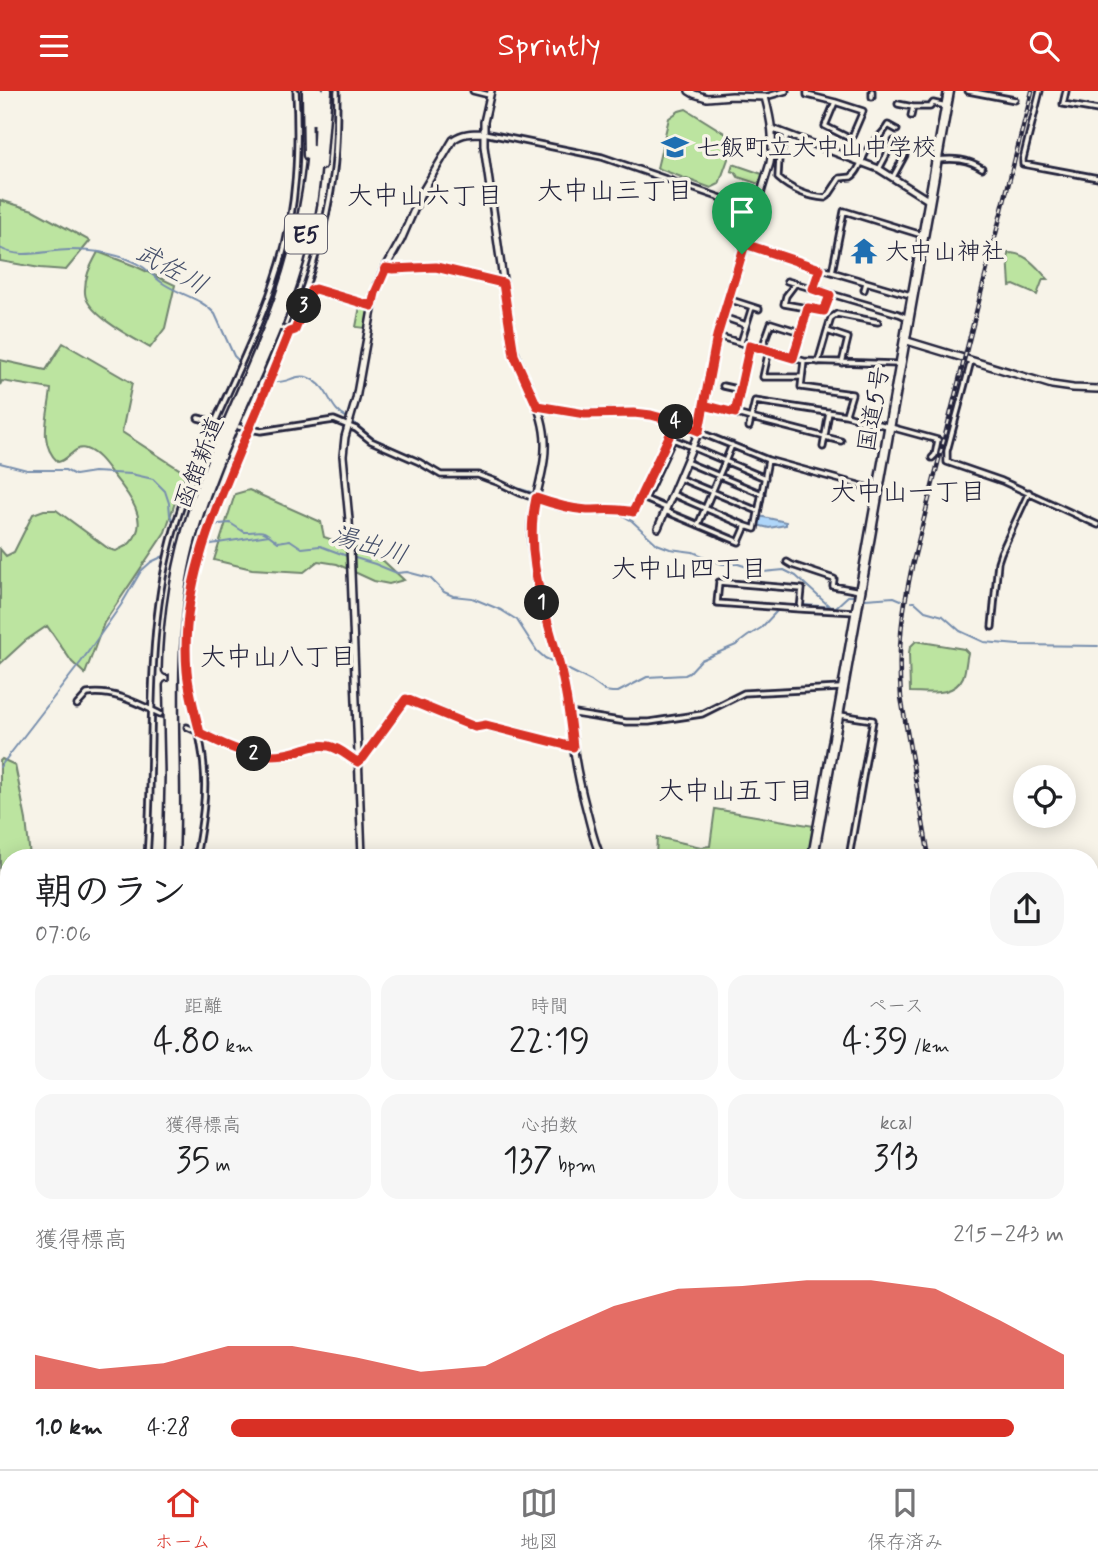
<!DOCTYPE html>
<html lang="ja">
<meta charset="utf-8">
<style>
body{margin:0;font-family:Mynerve,"Klee One",sans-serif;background:#f6f6f6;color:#202124;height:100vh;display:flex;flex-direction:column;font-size:26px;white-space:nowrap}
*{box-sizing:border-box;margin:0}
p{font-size:23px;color:#757577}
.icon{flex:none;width:38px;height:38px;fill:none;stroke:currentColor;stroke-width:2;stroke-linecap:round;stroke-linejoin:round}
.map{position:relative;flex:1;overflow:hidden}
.drawer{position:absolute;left:0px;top:758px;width:1099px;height:621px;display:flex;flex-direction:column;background:#fff;border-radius:28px 28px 0 0;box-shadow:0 4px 18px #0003}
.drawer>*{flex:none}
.controls{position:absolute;left:1013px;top:674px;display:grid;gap:14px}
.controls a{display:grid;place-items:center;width:63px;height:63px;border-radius:50%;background:#fff;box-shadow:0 4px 18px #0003;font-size:35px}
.pin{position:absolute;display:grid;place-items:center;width:60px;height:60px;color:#fff;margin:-72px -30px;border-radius:50% 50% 50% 0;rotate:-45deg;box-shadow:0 0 7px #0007}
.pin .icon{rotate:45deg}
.km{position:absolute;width:35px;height:35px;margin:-18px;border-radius:50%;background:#222;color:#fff;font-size:19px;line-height:35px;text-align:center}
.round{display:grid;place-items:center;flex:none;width:74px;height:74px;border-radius:28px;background:#f6f6f6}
.overview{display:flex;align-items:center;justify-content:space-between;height:119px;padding:0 35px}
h1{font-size:38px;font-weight:600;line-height:52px}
.stats{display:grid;grid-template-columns:repeat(3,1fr);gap:10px;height:119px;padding:7px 35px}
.stats div{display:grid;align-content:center;border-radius:18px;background:#f6f6f6;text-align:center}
.stats b{font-size:35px;font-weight:600}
.stats small{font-size:19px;font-weight:400}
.stats p{font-size:19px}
.chart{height:196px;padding:14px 35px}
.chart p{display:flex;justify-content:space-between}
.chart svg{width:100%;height:126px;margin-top:7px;fill:#d93025;opacity:.7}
ul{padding:0 35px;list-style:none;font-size:23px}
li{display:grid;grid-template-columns:112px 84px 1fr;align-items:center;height:52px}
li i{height:18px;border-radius:9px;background:#d93025}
header{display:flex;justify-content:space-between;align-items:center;height:91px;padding:0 35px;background:#d93025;color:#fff;font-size:32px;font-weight:600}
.menu{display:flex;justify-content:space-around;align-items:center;height:98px;border-top:2px solid #e0e0e0;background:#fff;font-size:19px;color:#757577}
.menu a{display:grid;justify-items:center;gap:4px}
.menu .on{color:#d93025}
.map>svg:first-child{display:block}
</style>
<header><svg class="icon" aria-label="menu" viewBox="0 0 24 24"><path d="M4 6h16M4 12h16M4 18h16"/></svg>Sprintly<svg class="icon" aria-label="search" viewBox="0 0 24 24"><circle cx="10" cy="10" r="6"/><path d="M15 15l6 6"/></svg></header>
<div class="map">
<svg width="1098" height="1378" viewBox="0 0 1098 1378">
<rect width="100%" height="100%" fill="#f7f3e8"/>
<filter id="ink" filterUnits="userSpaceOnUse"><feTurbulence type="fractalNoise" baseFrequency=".0143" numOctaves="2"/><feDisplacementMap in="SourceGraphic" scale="14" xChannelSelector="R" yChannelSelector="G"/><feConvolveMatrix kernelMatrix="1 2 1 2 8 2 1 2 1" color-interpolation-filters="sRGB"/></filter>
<g filter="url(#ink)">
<path fill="#bce4a0" stroke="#6f836e" stroke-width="2" d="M 686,18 L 726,43 L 733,54 L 719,93 L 711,97 L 657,77 L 669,27 L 679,20 Z
M 733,73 L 762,83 L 759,93 L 738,86 L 735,81 L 731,80 Z
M 0,109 L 33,119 L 90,150 L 66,179 L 40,177 L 0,170 Z
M 98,161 L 135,175 L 175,194 L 165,237 L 150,257 C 133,247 86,223 85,202 C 84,186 91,174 98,161 Z
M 1008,162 C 1027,162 1035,175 1048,188 L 1043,188 L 1037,204 L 1014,194 L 1010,195 Z
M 360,215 L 369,218 L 365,237 L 356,236 Z
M 63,252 L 132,292 L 122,341 L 185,382 L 165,441 L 104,532 L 85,583 L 72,571 L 47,535 L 25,550 L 0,573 L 0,458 L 6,465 L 14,461 L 33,423 L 44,419 L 56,419 L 109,458 L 116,460 C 121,457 127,455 130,452 C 152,430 127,401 113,384 C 106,375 98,362 86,358 C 74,354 69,369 58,371 C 37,352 49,323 51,298 L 2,290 L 0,294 L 0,269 L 46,279 Z
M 249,399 L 321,431 L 324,446 L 377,464 L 404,489 L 389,493 L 374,490 L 337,473 L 318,470 L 304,481 L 252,478 L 214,469 L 235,403 Z
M 916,550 L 964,558 L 968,562 C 966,569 966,579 963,586 C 954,606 928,601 910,601 L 909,562 L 910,556 Z
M 2,668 L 15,674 L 26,729 L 30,766 L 9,766 L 9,911 L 0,914 L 0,854 L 3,834 L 0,827 L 0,670 Z
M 715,718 L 814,735 L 808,766 L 656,766 L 657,746 L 701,756 L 710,755 Z
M 0,949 L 9,965 L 9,985 L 3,1002 L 0,1001 Z
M 1090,1324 L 1098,1325 L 1098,1349 L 1090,1348 Z
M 385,1370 L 444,1370 L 444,1378 L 384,1378 Z"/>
<path fill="#afd6f9" stroke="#778ead" stroke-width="2" d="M 759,425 L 786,431 L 786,434 L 769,437 L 757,434 Z"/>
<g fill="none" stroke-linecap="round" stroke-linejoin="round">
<path stroke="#778ead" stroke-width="2" d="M 0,157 C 20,169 47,159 69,159 C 93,159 122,163 143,176 C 150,181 156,188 164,193 C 181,204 201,207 215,223 L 234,265 L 248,279
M 259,285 C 264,287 271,291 276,291 C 287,292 298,282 309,287 C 332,297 327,318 348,327
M 352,330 L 373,347 L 429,373
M 0,372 L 27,379 L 65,379 L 75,384 L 94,381 L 131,383 L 153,388 L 165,400 L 169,412 L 170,424 L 173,430 L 183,441
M 431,375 L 440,381 L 446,382
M 454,382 L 476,381
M 482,382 L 514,396 L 534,402
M 541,403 L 552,409
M 562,412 L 597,415
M 615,420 L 632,430 L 657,453 L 670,458 L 693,461 L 722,473 L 738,473 L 763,481 L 784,479 L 796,485 L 829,515
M 195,441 L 219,433 L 230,432 L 244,441 C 265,441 259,436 278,451 L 290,449 L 302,457 L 320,455 L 347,465
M 205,454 L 269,444
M 352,466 L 375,473 L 397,482 L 407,481 L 430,487 L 444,501 L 453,505 L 472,507 L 501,519 L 517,529 L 537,560 L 545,567 L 558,573
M 865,508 L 894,506 L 901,509
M 912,511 L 915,511 L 925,520 L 943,525 L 960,540 L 984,551 L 1018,554 L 1098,555
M 783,514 L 797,514
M 803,514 L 836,516 L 848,505 L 854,505
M 563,576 L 591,590 L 605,600 L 612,601 L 618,601 L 647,586 L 685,584 L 689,582 L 701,569 L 736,554 L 748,545 L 761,537 L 777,520
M 0,676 L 81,571 L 121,514 L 141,480 L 151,471 L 166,464"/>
<g stroke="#22223b" stroke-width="9">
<path id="street" d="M 473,0 L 489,4
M 807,0 L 807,4 L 835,11 L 863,20 L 851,48 L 825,35 L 835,11
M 968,0 L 1015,9
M 1040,0 L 1023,68 L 1023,73 L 1098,87
M 1066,0 L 1063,13 L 1098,19
M 765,6 L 786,0
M 872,6 L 872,0
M 898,13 L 913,16 L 930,16 L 933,12 L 946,15
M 911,25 L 913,16
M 484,42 L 602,66 L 756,119
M 787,44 L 779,67 L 778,87 C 791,99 809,106 825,107 L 828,105 L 840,87 C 842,87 850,86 851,86 C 859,81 862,68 866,61 C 871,50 881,47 888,34 L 897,39
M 937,69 C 954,67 968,68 982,77
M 879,78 L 894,50 L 898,52 L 905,64 L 893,86
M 745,153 L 791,169 L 910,204
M 386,177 L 393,178 L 436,176 L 503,192
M 832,181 L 844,120 L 922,144
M 787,190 L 899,223 L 908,227
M 795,193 L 786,205 L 784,213 L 824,220 L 830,204
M 813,198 L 820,178
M 864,199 L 866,192
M 728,208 L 759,218
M 723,226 L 746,234
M 281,237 L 289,241 L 295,239 L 309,202 L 312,198 L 372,215
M 827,240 L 831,227 L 837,223 L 878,231
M 717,245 L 804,270 L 898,273
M 741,251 L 752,216
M 762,257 L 771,232 L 800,241
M 769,259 L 763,286 L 801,286
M 793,267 L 808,217
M 804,270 L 801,296 L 852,303 L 846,323
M 971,270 L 947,360 L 947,371 L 1002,390 L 1098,434
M 818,271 L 827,240 L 848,247 L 842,272
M 723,295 L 741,299
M 704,314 L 751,327 L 755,310 L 846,324 L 938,349 L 935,364 L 932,367
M 537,315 L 572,322 L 634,322 L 664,327 L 768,369 L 877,399
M 735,322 L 750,254
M 198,327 L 223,333
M 239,336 L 261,340 L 334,329 L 356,338 L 371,350 L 419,371 L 441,384 L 478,384 L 497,391 L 520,402 L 561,416 L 588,419 L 623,419 L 633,421 L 676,331
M 749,336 L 751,327 L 841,350
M 823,356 L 829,321
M 686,371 L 762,403
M 679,387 L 758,420
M 672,403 L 746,435
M 666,417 L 645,408 L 673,348 L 765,387
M 665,420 L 739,451 L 746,435 L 755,438 L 768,369
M 698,434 L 732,354
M 787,471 L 792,474 L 834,488 L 833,495 L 860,500
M 800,518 L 802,498 L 719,491 L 717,512 L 800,518 L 856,521
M 992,536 L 998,471 L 1001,462 L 1029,401
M 77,614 L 87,603 C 113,599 137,612 160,623
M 569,622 L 626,631 L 649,631 L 702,623 L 744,602 L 841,597
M 840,624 L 873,629 L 849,766
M 187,636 L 246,662 L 282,664 L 311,656 L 329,655 L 335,657 L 358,671 L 363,667 L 406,608 L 470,634 L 478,636 L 486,634 L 573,656
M 147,766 C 155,661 144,553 171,450 C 196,353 251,268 280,173 C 297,116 299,59 296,0
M 196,766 C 201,737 207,707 204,677 C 202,645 191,615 187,584 C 184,556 187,521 192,494 C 204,433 232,377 256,320 C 289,243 324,163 334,79 C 337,53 337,27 337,0
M 1090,1270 L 1098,1265
M 818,1370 L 818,1378
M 926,1370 L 927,1378
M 975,1370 L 977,1378
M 1039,1371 L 1058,1373
M 47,1378 L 51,1370
M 541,1378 L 542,1370
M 696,1378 L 697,1370
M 904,1378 L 922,1375 L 922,1378
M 937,1378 L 948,1370
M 955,1378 L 955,1370
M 1008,1378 L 1009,1370"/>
</g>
<g stroke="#22223b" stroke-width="10">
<path id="secondary" d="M 491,0 L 484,31 L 484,55 L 511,245 C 516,279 539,306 544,340 C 550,377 530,409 531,445 C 534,500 557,552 567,606 C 570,621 571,637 573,653 C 576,676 581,699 587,721 C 591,736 594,752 601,766
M 773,38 L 879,78 L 928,109
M 904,249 L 1052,294 L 1073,297 L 1098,298
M 658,437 L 699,340 L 717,245 L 770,72 C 775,49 771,29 765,6 L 732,5 L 707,7 L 694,3 L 689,0
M 362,766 L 349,429 L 343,365 L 345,346 L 356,308 L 375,202 L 382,183 L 401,149 L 421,103 L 453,49 C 462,42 472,42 484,42
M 1090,865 L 1098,865
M 58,1370 L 61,1371
M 548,1370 L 600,1378
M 81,1374 L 93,1378
M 21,1378 L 32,1370
M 267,1378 L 268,1370
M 447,1378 L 448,1370"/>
</g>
<g stroke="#22223b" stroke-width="13">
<path id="highway" d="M 307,0 L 308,64
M 313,29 L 313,0
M 321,74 L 327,0
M 167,579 C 168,524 177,469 194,417 C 218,346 254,280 279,209 C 296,160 308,111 312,59
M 168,595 L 170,684 L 168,766
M 174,766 C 179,662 163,557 189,455 C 217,349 280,254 305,148 C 317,99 319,49 319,0
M 813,766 L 949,0
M 62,1378 L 66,1370
M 71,1378 L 75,1370
M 732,1378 L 733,1370"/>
</g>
<use href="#street" stroke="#f7f3e8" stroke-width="3.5"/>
<use href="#secondary" stroke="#f7f3e8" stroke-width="5"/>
<use href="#highway" stroke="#f7f3e8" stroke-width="8"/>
<g stroke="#22223b" stroke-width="4.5">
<path id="rail" d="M 929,766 L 901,606 C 897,555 902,521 913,471 L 1032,0
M 1024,1378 L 1025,1370"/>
</g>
<use href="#rail" stroke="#f7f3e8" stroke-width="2" stroke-dasharray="5" stroke-linecap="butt"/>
</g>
</g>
<g fill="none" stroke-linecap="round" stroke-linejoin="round" filter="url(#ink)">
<g stroke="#fff" stroke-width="14">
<path id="route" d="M 742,163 L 717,245 L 699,340 L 676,331 L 633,421 C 617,417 603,419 587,419 C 569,418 553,413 536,407 C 523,464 546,521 560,576 C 567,602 570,629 573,656 L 486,634 L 475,636 L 470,634 L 406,608 L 363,667 L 358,671 C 348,666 340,657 329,655 C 314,652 299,661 285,663 C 252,668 228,656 200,642 C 195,622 189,601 187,580 C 180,499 212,426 242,354 C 258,317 274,279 289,241 L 295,239 L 311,199 L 315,198 L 372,215 L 375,202 L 386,177 L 393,178 L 436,176 L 503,192 L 514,264 L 537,315 L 585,323 L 634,322 L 651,324 L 676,331 L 699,340 L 704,314 L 735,322 L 750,254 L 793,267 L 808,217 L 824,220 L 830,204 L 813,198 L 820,178 L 745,153 L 742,163"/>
</g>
<use href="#route" stroke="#d93025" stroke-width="9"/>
</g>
<defs>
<g id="school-bare" transform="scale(2.1)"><path d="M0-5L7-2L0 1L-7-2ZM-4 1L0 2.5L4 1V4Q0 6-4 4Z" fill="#1f6fb2" stroke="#f7f3e8" stroke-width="2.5" paint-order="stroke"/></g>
<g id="temple-bare" transform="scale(2.1)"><path d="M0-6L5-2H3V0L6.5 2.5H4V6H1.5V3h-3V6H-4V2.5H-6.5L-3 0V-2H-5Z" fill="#1f6fb2" stroke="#f7f3e8" stroke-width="2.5" paint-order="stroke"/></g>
</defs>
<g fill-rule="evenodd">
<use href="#school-bare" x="675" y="56"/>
<use href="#temple-bare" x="864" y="160"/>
</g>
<g text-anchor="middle" stroke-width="7" stroke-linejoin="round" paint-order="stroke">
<rect fill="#f7f3e8" stroke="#62616f" stroke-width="2" x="285" y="123.5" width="42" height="39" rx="5"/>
<g font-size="23" font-weight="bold" fill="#22223b">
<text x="306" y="151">E5</text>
</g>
<g font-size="24" fill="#22223b" stroke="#f7f3e8" text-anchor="start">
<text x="696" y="64">七飯町立大中山中学校</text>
<text x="885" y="168">大中山神社</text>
</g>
<g font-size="24" fill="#22223b" stroke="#f7f3e8">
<text transform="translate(873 318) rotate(-80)" y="8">国道5号</text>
<text transform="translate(199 371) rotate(-69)" y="8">函館新道</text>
</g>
<g font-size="26" fill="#22223b" stroke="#f7f3e8">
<text x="615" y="108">大中山三丁目</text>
<text x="425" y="113">大中山六丁目</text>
<text x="908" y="409">大中山一丁目</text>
<text x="689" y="486">大中山四丁目</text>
<text x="278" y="574">大中山八丁目</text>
<text x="736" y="708">大中山五丁目</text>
</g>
<g font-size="26" font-style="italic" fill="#454f6a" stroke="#f7f3e8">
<text transform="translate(172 177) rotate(29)" y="9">武佐川</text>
<text transform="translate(370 453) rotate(17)" y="9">湯出川</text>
</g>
</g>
</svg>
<div class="controls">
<a><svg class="icon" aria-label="locate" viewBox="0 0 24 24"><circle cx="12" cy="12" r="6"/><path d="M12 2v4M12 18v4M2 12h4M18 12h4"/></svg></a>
</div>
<div class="pin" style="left:742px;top:163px;background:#1e9e55"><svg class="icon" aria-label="arrive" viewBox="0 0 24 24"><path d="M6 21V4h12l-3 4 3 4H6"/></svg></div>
<b class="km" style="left:542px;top:512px">1</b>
<b class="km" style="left:254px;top:663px">2</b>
<b class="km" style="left:304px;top:215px">3</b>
<b class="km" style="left:676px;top:331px">4</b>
<section class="drawer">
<div class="overview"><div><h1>朝のラン</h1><p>07:06</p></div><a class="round"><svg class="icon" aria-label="share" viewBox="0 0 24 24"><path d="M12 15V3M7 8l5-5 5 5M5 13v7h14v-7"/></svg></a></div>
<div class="stats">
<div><p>距離</p><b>4.80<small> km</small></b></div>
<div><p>時間</p><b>22:19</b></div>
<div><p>ペース</p><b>4:39<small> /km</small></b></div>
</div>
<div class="stats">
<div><p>獲得標高</p><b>35<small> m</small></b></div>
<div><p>心拍数</p><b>137<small> bpm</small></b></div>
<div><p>kcal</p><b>313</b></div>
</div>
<div class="chart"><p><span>獲得標高</span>215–243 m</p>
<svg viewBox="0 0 160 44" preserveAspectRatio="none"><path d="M0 44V32L10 37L20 35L30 29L40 29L50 33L60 38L70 36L80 25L90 15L100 9L110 8L120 6L130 6L140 9L150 20L160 32V44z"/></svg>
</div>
<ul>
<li><b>1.0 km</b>4:28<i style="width:94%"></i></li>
</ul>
</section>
</div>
<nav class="menu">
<a class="on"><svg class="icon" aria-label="home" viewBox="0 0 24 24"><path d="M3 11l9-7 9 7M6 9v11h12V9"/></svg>ホーム</a>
<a><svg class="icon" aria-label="map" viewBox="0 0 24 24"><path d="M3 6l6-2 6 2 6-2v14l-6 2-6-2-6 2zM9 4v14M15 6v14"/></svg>地図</a>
<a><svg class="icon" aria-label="saved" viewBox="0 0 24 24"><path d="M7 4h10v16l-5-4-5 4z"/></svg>保存済み</a>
</nav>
